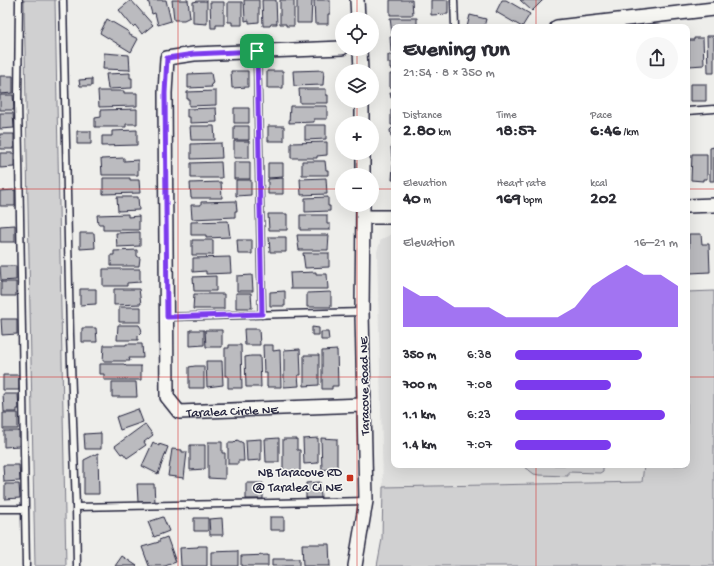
<!DOCTYPE html>
<meta charset="utf-8">
<style>
body{margin:0;font-family:"Gochi Hand",sans-serif;background:#f7f7f7;color:#2b2b33;height:100vh;display:flex;flex-direction:column;font-size:15px;white-space:nowrap}
*{box-sizing:border-box;margin:0}
p{font-size:13px;color:#7c7c81}
.icon{flex:none;width:22px;height:22px;fill:none;stroke:currentColor;stroke-width:2;stroke-linecap:round;stroke-linejoin:round}
.map{position:relative;flex:1;overflow:hidden}
.side{position:absolute;left:391px;top:24px;width:299px;height:444px;display:flex;flex-direction:column;background:#fff;border-radius:8px;box-shadow:0 4px 16px #0002}
.side>*{flex:none}
.controls{position:absolute;left:335px;top:12px;display:grid;gap:8px}
.controls a{display:grid;place-items:center;width:44px;height:44px;border-radius:50%;background:#fff;box-shadow:0 4px 16px #0002;font-size:20px}
.pin{position:absolute;display:grid;place-items:center;width:34px;height:34px;color:#fff;margin:-17px;border-radius:8px;box-shadow:0 2px 6px #0006}
.round{display:grid;place-items:center;flex:none;width:42px;height:42px;border-radius:21px;background:#f7f7f7}
.headline{display:flex;align-items:center;justify-content:space-between;height:68px;padding:0 12px}
h1{font-size:22px;font-weight:700;line-height:30px}
.figures{display:grid;grid-template-columns:repeat(3,1fr);gap:6px;height:68px;padding:4px 12px}
.figures div{display:grid;align-content:center}
.figures b{font-size:17px;font-weight:700}
.figures small{font-size:11px;font-weight:400}
.figures p{font-size:11px}
.chart{height:112px;padding:8px 12px}
.chart p{display:flex;justify-content:space-between}
.chart svg{width:100%;height:72px;margin-top:4px;fill:#7c3aed;opacity:.7}
ul{padding:0 12px;list-style:none;font-size:13px}
li{display:grid;grid-template-columns:64px 48px 1fr;align-items:center;height:30px}
li i{height:10px;border-radius:5px;background:#7c3aed}
.map>svg:first-child{display:block}
</style>
<div class="map">
<svg width="714" height="566" viewBox="0 0 714 566">
<rect width="100%" height="100%" fill="#eeeeeb"/>
<filter id="ink" filterUnits="userSpaceOnUse"><feTurbulence type="fractalNoise" baseFrequency=".025" numOctaves="2"/><feDisplacementMap in="SourceGraphic" scale="8" xChannelSelector="R" yChannelSelector="G"/><feConvolveMatrix kernelMatrix="1 2 1 2 8 2 1 2 1" color-interpolation-filters="sRGB"/></filter>
<g filter="url(#ink)">
<path fill="#dfdfde" d="M 393,233 L 394,233 L 394,465 L 644,465 L 642,482 L 383,487 L 377,251 L 381,240 Z"/>
<path fill="#d0d0d1" stroke="#797986" d="M 24,0 L 55,0 L 66,566 L 35,566 Z
M 714,291 L 714,566 L 377,566 L 382,539 L 383,487 L 642,482 L 644,465 L 687,465 L 687,292 Z
M 526,465 L 603,465 L 603,471 L 600,473 L 568,472 L 568,476 L 539,475 L 534,474 L 525,467 Z"/>
<path fill="#bbbbbf" stroke="#22223b" d="M 131,0 L 153,25 L 142,34 L 135,25 L 133,27 L 119,10 Z
M 148,0 L 166,0 L 171,21 L 158,25 L 155,13 L 152,14 Z
M 172,0 L 188,0 L 190,17 L 184,20 L 174,20 Z
M 244,0 L 259,0 L 259,22 L 249,23 L 249,20 L 245,21 Z
M 262,0 L 276,0 L 277,24 L 271,24 L 270,26 L 263,26 Z
M 280,0 L 294,0 L 294,26 L 286,26 L 286,24 L 280,24 Z
M 297,0 L 312,0 L 311,23 L 297,23 Z
M 314,0 L 330,0 L 330,14 L 328,14 L 328,24 L 315,24 Z
M 390,0 L 412,0 L 413,15 L 390,15 Z
M 431,0 L 448,0 L 448,14 L 431,15 Z
M 502,0 L 506,0 L 530,14 L 522,27 L 496,12 Z
M 520,0 L 543,0 L 532,11 Z
M 198,1 L 207,1 L 207,24 L 193,23 L 193,2 Z
M 210,2 L 224,2 L 224,25 L 216,25 L 216,28 L 211,28 Z
M 228,2 L 242,2 L 242,25 L 232,25 L 232,22 L 228,22 Z
M 470,15 L 486,19 L 484,27 L 467,27 Z
M 390,18 L 417,18 L 417,27 L 394,27 L 394,34 L 392,34 Z
M 107,19 L 129,32 L 128,34 L 138,39 L 131,52 L 100,33 Z
M 707,36 L 714,36 L 714,73 L 708,73 Z
M 390,37 L 394,37 L 394,52 L 391,52 Z
M 694,38 L 703,38 L 704,65 L 689,66 L 689,40 L 694,40 Z
M 104,53 L 129,55 L 130,70 L 103,69 Z
M 388,55 L 394,55 L 394,69 L 390,69 L 390,63 L 388,63 Z
M 324,70 L 323,85 L 294,86 L 293,71 Z
M 231,71 L 248,71 L 248,87 L 232,88 Z
M 267,71 L 283,71 L 283,88 L 267,88 Z
M 130,73 L 130,78 L 132,78 L 132,88 L 108,89 L 106,74 Z
M 211,73 L 213,84 L 211,84 L 212,87 L 188,88 L 188,74 Z
M 390,74 L 394,74 L 394,88 L 390,88 Z
M 0,76 L 13,76 L 13,93 L 0,94 Z
M 92,79 L 92,86 L 80,86 L 79,80 Z
M 690,84 L 706,84 L 706,101 L 690,101 Z
M 299,89 L 326,89 L 326,95 L 328,95 L 328,103 L 300,103 Z
M 98,91 L 124,91 L 124,93 L 137,93 L 137,106 L 99,107 Z
M 216,91 L 216,105 L 189,106 L 189,99 L 187,99 L 187,92 Z
M 390,93 L 394,93 L 394,107 L 393,107 L 393,98 L 391,98 Z
M 0,95 L 13,95 L 14,110 L 0,110 Z
M 290,106 L 327,106 L 327,119 L 314,119 L 314,122 L 289,123 Z
M 216,108 L 217,122 L 190,123 L 190,117 L 187,117 L 187,109 Z
M 234,108 L 249,108 L 249,123 L 234,123 Z
M 137,109 L 137,124 L 126,124 L 126,127 L 95,127 L 95,118 L 101,117 L 101,110 Z
M 391,110 L 394,110 L 394,125 L 391,125 Z
M 0,113 L 13,113 L 14,128 L 0,129 Z
M 305,125 L 326,125 L 326,139 L 305,140 Z
M 190,126 L 214,126 L 215,140 L 191,140 Z
M 234,126 L 249,126 L 249,140 L 234,140 Z
M 268,126 L 284,126 L 284,141 L 268,141 Z
M 392,128 L 394,128 L 394,144 L 393,138 L 391,136 L 390,130 Z
M 137,130 L 137,145 L 102,146 L 102,136 L 112,136 L 112,131 Z
M 77,131 L 91,131 L 91,144 L 77,144 Z
M 0,134 L 14,134 L 14,149 L 0,149 Z
M 234,141 L 249,141 L 249,158 L 234,158 Z
M 327,142 L 327,155 L 317,156 L 317,158 L 291,158 L 291,143 Z
M 221,143 L 222,158 L 191,159 L 191,144 Z
M 687,144 L 688,144 L 688,170 L 687,170 Z
M 391,147 L 394,147 L 394,161 L 392,161 Z
M 714,147 L 714,181 L 710,181 L 710,148 Z
M 0,153 L 14,153 L 14,167 L 0,168 Z
M 692,154 L 707,154 L 707,179 L 703,179 L 703,181 L 691,180 Z
M 124,158 L 124,161 L 138,160 L 138,175 L 102,175 L 101,159 Z
M 302,161 L 325,161 L 326,170 L 328,170 L 328,175 L 302,175 Z
M 221,162 L 222,178 L 191,178 L 191,163 Z
M 234,162 L 250,162 L 250,179 L 234,179 Z
M 268,163 L 283,163 L 283,177 L 268,178 Z
M 393,165 L 394,165 L 394,180 L 392,180 Z
M 103,178 L 130,178 L 130,180 L 139,180 L 140,193 L 103,194 Z
M 283,178 L 283,194 L 268,194 L 268,179 Z
M 326,178 L 327,194 L 301,195 L 300,179 Z
M 236,180 L 251,180 L 251,195 L 236,196 Z
M 221,182 L 222,198 L 191,198 L 190,183 Z
M 15,190 L 15,206 L 0,206 L 0,191 Z
M 117,197 L 138,197 L 139,210 L 118,211 Z
M 328,197 L 328,206 L 330,206 L 330,211 L 305,212 L 305,198 Z
M 236,201 L 237,211 L 235,211 L 235,217 L 192,219 L 191,205 L 201,205 L 201,202 Z
M 128,214 L 128,217 L 139,216 L 139,230 L 103,230 L 103,224 L 98,224 L 97,215 Z
M 268,214 L 287,214 L 287,230 L 269,230 Z
M 300,215 L 327,215 L 327,224 L 330,224 L 330,230 L 300,230 Z
M 228,221 L 230,237 L 206,238 L 206,235 L 191,235 L 191,222 Z
M 15,225 L 15,242 L 0,242 L 0,226 Z
M 140,232 L 140,246 L 117,247 L 116,233 Z
M 80,233 L 94,233 L 95,248 L 80,249 Z
M 689,234 L 701,234 L 702,244 L 709,244 L 710,272 L 690,273 Z
M 297,235 L 329,235 L 328,250 L 299,250 Z
M 269,237 L 286,237 L 286,252 L 270,252 Z
M 192,240 L 213,240 L 213,255 L 192,255 Z
M 237,240 L 252,240 L 252,254 L 238,254 Z
M 137,250 L 137,256 L 140,258 L 139,266 L 111,266 L 111,255 L 114,255 L 114,251 Z
M 303,253 L 329,253 L 329,267 L 305,268 Z
M 230,257 L 231,273 L 206,274 L 206,271 L 193,272 L 193,258 Z
M 0,266 L 16,266 L 16,280 L 1,281 Z
M 103,269 L 140,269 L 140,282 L 127,283 L 127,286 L 103,286 Z
M 316,272 L 316,274 L 327,274 L 328,289 L 291,289 L 290,273 Z
M 252,275 L 253,291 L 237,291 L 237,276 Z
M 216,276 L 216,291 L 194,291 L 193,277 Z
M 1,282 L 16,282 L 16,296 L 1,296 Z
M 80,289 L 96,289 L 96,304 L 80,305 Z
M 114,289 L 139,289 L 141,304 L 114,305 Z
M 285,291 L 285,306 L 270,306 L 270,292 Z
M 331,292 L 331,307 L 307,307 L 307,293 Z
M 236,293 L 251,293 L 252,308 L 236,308 Z
M 194,294 L 224,294 L 224,309 L 193,309 Z
M 119,307 L 141,307 L 141,322 L 119,322 Z
M 1,319 L 17,319 L 17,334 L 2,335 Z
M 118,325 L 139,325 L 141,328 L 142,332 L 138,336 L 138,340 L 117,340 Z
M 312,327 L 319,328 L 319,335 L 312,335 Z
M 82,328 L 96,328 L 97,342 L 82,342 Z
M 244,329 L 259,329 L 260,345 L 245,345 Z
M 190,330 L 204,330 L 204,345 L 190,346 Z
M 205,330 L 222,330 L 222,347 L 206,347 Z
M 321,332 L 328,332 L 329,340 L 321,340 Z
M 126,344 L 142,344 L 143,358 L 129,358 L 130,361 L 103,361 L 104,345 L 126,345 Z
M 229,345 L 241,345 L 242,388 L 228,388 L 228,376 L 225,376 L 225,348 L 229,348 Z
M 263,345 L 273,345 L 273,351 L 280,350 L 281,387 L 267,387 L 267,373 L 264,373 Z
M 300,349 L 301,375 L 298,375 L 299,386 L 284,387 L 284,350 Z
M 337,350 L 338,386 L 332,386 L 332,389 L 322,389 L 322,351 Z
M 304,355 L 319,355 L 319,385 L 304,386 Z
M 251,356 L 260,356 L 261,387 L 246,387 L 245,357 Z
M 206,361 L 222,361 L 223,385 L 207,387 Z
M 100,364 L 124,364 L 126,366 L 141,366 L 141,380 L 104,380 L 104,374 L 100,374 Z
M 195,366 L 204,366 L 204,388 L 189,388 L 189,367 Z
M 3,375 L 19,375 L 19,390 L 3,390 Z
M 112,382 L 136,382 L 137,397 L 112,397 Z
M 3,394 L 18,394 L 19,409 L 17,409 L 17,412 L 4,412 Z
M 138,409 L 143,422 L 120,430 L 116,417 Z
M 3,413 L 18,413 L 18,429 L 3,429 Z
M 145,424 L 153,435 L 144,442 L 146,445 L 127,458 L 123,453 L 121,454 L 115,446 Z
M 4,431 L 19,431 L 19,446 L 4,447 Z
M 101,433 L 101,449 L 85,449 L 84,434 Z
M 279,438 L 279,462 L 266,462 L 265,439 Z
M 318,438 L 318,463 L 304,464 L 303,439 Z
M 321,438 L 337,439 L 337,468 L 322,470 Z
M 261,439 L 261,460 L 247,461 L 246,440 Z
M 283,439 L 297,439 L 297,450 L 300,450 L 300,472 L 283,472 Z
M 237,440 L 243,443 L 244,461 L 238,461 L 238,464 L 228,464 L 228,443 L 234,443 Z
M 153,442 L 159,446 L 159,444 L 168,447 L 158,474 L 142,466 Z
M 208,442 L 222,442 L 222,453 L 225,453 L 225,479 L 208,478 Z
M 190,445 L 205,445 L 205,469 L 190,470 Z
M 172,449 L 182,450 L 182,452 L 187,452 L 184,478 L 168,476 Z
M 98,453 L 99,494 L 84,494 L 84,460 Z
M 3,465 L 19,465 L 20,481 L 4,482 Z
M 320,482 L 321,498 L 306,498 L 306,483 Z
M 246,483 L 263,483 L 263,499 L 246,499 Z
M 5,484 L 19,484 L 20,498 L 5,499 Z
M 137,484 L 154,484 L 155,502 L 138,502 Z
M 163,517 L 169,531 L 154,537 L 148,522 Z
M 270,517 L 284,517 L 284,530 L 270,530 Z
M 194,518 L 208,518 L 208,531 L 194,531 Z
M 222,518 L 223,535 L 210,535 L 209,519 Z
M 167,537 L 176,562 L 165,566 L 149,566 L 142,547 L 159,542 L 159,540 Z
M 302,544 L 329,544 L 330,566 L 303,566 Z
M 198,546 L 207,546 L 207,566 L 181,566 L 180,548 L 198,547 Z
M 238,551 L 238,566 L 211,566 L 211,552 Z
M 268,555 L 268,566 L 241,566 L 241,556 Z
M 122,556 L 137,566 L 115,566 Z
M 272,559 L 299,559 L 299,566 L 272,566 Z"/>
<g fill="none" stroke-linecap="round" stroke-linejoin="round">
<g stroke="#22223b" stroke-width="9">
<path id="service" d="M 19,0 L 18,101 L 26,566
M 63,0 L 70,335 L 76,507
M 454,0 L 455,27
M 257,51 L 262,315
M 687,111 L 714,109
M 167,317 L 362,312
M 0,509 L 25,509
M 77,566 L 76,507 L 366,501"/>
</g>
<g stroke="#22223b" stroke-width="16">
<g id="minor">
<path d="M 357,0 L 358,19"/>
<path d="M 557,27 L 714,9"/>
<path id="s1" d="M 342,48 L 194,54 L 167,58 L 165,93 L 167,397 L 179,412 L 363,405"/>
<path d="M 360,49 L 361,71"/>
<path d="M 362,101 L 362,123"/>
<path d="M 363,153 L 363,175"/>
<path d="M 687,206 L 714,205"/>
<path d="M 364,217 L 394,217"/>
<path d="M 355,566 L 366,501 L 362,312 L 363,205"/>
</g>
</g>
<use href="#service" stroke="#f6f6f2" stroke-width="6"/>
<use href="#minor" stroke="#f6f6f2" stroke-width="13"/>
</g>
</g>
<g fill="none" stroke-linecap="round" stroke-linejoin="round" filter="url(#ink)">
<g stroke="#fff" stroke-width="8">
<path id="route" d="M 257,51 L 262,314 L 167,317 L 165,93 L 167,58 L 194,54 Z"/>
</g>
<use href="#route" stroke="#7c3aed" stroke-width="5"/>
</g>
<path fill="none" stroke="#d62828" stroke-width="1" stroke-opacity="0.55" d="M 178,0 L 178,566M 357,0 L 357,19M 536,0 L 536,27M 357,49 L 357,71M 357,101 L 357,123M 357,153 L 357,175M 0,189 L 342,189M 372,189 L 394,189M 687,189 L 714,189M 357,205 L 357,566M 0,377 L 394,377M 687,377 L 714,377M 536,465 L 536,566"/>
<rect fill="#c8321e" stroke="#f6f6f2" stroke-width="1.5" x="346" y="474" width="8" height="8" rx="2"/>
<g text-anchor="middle" stroke-width="3" stroke-linejoin="round" paint-order="stroke">
<g font-size="13" fill="#22223b" stroke="#f6f6f2">
<text transform="translate(363 386) rotate(-91)" y="5">Taracove Road NE</text>
<text dy="5" stroke="none"><textPath href="#s1" startOffset="587">Taralea Circle NE</textPath></text>
</g>
<g font-size="13" fill="#22223b" stroke="#f6f6f2" text-anchor="end">
<text x="342" y="476">NB Taracove RD<tspan x="342" dy="15">@ Taralea CI NE</tspan></text>
</g>
</g>
</svg>
<div class="controls">
<a><svg class="icon" aria-label="locate" viewBox="0 0 24 24"><circle cx="12" cy="12" r="6"/><path d="M12 2v4M12 18v4M2 12h4M18 12h4"/></svg></a>
<a><svg class="icon" aria-label="layers" viewBox="0 0 24 24"><path d="M12 4l9 5-9 5-9-5zM3 14l9 5 9-5"/></svg></a>
<a>+</a>
<a>−</a>
</div>
<div class="pin" style="left:257px;top:51px;background:#1e9e55"><svg class="icon" aria-label="arrive" viewBox="0 0 24 24"><path d="M6 21V4h12l-3 4 3 4H6"/></svg></div>
<section class="side">
<div class="headline"><div><h1>Evening run</h1><p>21:54 · 8 × 350 m</p></div><a class="round"><svg class="icon" aria-label="share" viewBox="0 0 24 24"><path d="M12 15V3M7 8l5-5 5 5M5 13v7h14v-7"/></svg></a></div>
<div class="figures">
<div><p>Distance</p><b>2.80<small> km</small></b></div>
<div><p>Time</p><b>18:57</b></div>
<div><p>Pace</p><b>6:46<small> /km</small></b></div>
</div>
<div class="figures">
<div><p>Elevation</p><b>40<small> m</small></b></div>
<div><p>Heart rate</p><b>169<small> bpm</small></b></div>
<div><p>kcal</p><b>202</b></div>
</div>
<div class="chart"><p><span>Elevation</span>16–21 m</p>
<svg viewBox="0 0 160 44" preserveAspectRatio="none"><path d="M0 44V19L10 25L20 25L30 32L40 32L50 32L60 38L70 38L80 38L90 38L100 32L110 19L120 12L130 6L140 12L150 12L160 19V44z"/></svg>
</div>
<ul>
<li><b>350 m</b>6:38<i style="width:78%"></i></li>
<li><b>700 m</b>7:08<i style="width:59%"></i></li>
<li><b>1.1 km</b>6:23<i style="width:92%"></i></li>
<li><b>1.4 km</b>7:07<i style="width:59%"></i></li>
</ul>
</section>
</div>
